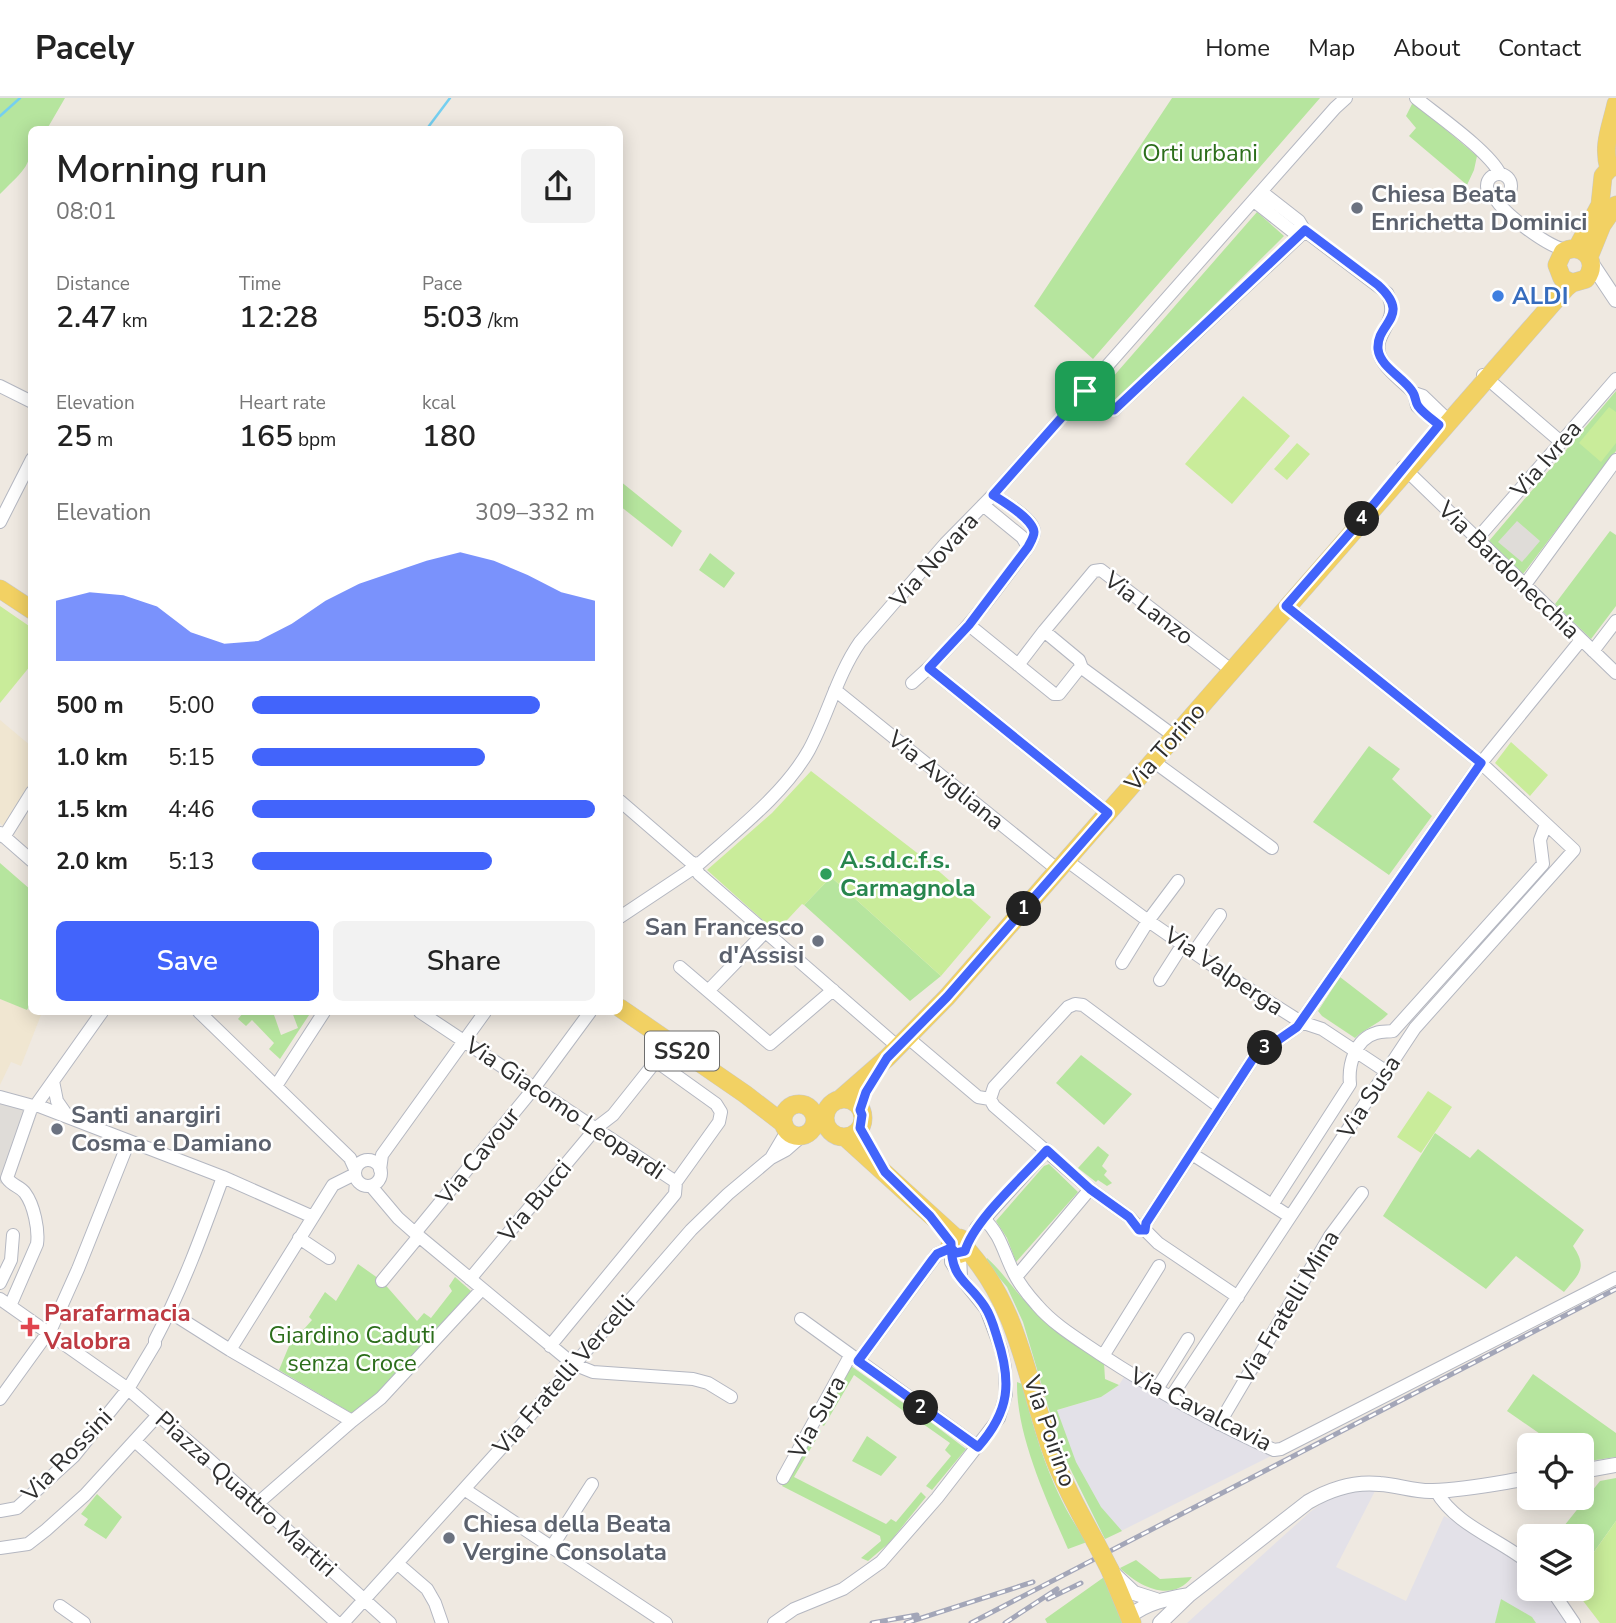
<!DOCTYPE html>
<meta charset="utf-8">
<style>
body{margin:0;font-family:"Nunito Sans",sans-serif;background:#f2f2f2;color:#222;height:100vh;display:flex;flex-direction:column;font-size:26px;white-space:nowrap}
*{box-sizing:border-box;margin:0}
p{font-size:23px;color:#767676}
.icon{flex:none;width:38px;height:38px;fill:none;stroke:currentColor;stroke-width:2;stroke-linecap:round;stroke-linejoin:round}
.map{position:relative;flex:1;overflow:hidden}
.drawer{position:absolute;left:28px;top:28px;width:595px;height:889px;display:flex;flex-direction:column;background:#fff;border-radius:10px;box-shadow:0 4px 18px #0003}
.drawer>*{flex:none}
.fabs{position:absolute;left:1517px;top:1335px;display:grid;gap:14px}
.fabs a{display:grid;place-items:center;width:77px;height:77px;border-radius:10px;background:#fff;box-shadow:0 4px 18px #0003;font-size:35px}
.pin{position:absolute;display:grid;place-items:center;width:60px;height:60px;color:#fff;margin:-30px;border-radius:14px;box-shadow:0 4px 10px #0006}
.km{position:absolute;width:35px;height:35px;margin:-18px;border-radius:50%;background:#222;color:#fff;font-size:19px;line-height:35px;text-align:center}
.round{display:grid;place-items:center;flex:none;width:74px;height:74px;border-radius:10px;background:#f2f2f2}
.summary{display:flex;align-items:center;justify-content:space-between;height:119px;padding:0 28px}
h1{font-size:38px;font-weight:600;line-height:52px}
.metrics{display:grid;grid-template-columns:repeat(3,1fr);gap:10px;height:119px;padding:7px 28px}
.metrics div{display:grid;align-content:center}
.metrics b{font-size:30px;font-weight:600}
.metrics small{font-size:19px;font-weight:400}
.metrics p{font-size:19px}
.chart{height:196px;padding:14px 28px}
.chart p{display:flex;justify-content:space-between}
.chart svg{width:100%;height:126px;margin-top:7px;fill:#4264fb;opacity:.7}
.action{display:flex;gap:14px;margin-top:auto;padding:14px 28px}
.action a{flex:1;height:80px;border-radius:10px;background:#4264fb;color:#fff;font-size:28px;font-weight:600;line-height:80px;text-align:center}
.action a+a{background:#f2f2f2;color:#222}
ul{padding:0 28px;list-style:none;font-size:23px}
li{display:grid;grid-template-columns:112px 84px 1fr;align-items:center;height:52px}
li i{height:18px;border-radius:9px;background:#4264fb}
header{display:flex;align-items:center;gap:42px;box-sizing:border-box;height:98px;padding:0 35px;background:#fff;border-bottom:2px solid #e0e0e0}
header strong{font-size:33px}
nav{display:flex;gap:38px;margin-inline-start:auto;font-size:24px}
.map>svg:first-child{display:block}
</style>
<header>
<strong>Pacely</strong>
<nav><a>Home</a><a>Map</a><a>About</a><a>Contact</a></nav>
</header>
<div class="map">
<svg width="1616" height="1525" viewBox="0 0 1616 1525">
<rect width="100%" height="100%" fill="#efe9e1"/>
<path fill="#e3e1e8" d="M 1124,1279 L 1180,1310 L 1271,1358 L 1105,1441 L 1061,1352 L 1051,1314 L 1101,1299 L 1119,1287 Z
M 1376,1391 L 1336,1469 L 1406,1503 L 1444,1418 L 1471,1431 L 1510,1455 L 1529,1474 L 1530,1491 L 1546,1491 L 1569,1525 L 1187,1525 L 1310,1414 L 1328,1401 L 1347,1393 Z"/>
<path fill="#f0e6d1" d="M 0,622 L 31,648 L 31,684 L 6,731 L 0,725 Z
M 0,901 L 41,917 L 21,968 L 11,964 L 0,987 Z"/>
<path fill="#b6e59e" d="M 0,0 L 65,0 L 47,31 L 32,32 C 32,69 26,70 0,96 Z
M 1172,0 L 1320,0 L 1093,261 L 1034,208 Z
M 1413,4 L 1477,58 L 1474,72 L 1467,87 L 1409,38 L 1416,30 L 1406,18 Z
M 1257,114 L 1284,138 L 1112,309 L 1098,296 Z
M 1616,293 L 1616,353 L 1523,476 L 1489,443 Z
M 620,383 L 682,433 L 672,449 L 620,408 Z
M 1610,433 L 1616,437 L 1616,508 L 1591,541 L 1555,506 Z
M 710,455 L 735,475 L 724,490 L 699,472 Z
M 1369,648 L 1400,671 L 1392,681 L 1432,718 L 1389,777 L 1313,724 Z
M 0,765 L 31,792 L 32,902 L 27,912 L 0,901 Z
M 831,779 L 941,878 L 910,903 L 804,807 Z
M 1340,879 L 1388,916 C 1378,927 1365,930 1355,940 L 1322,918 L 1318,913 Z
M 241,914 L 273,914 L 281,937 L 298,930 L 292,914 L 311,914 L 280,961 L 269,951 L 274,945 L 252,922 L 246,928 L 238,921 L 243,915 Z
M 1081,957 L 1132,996 L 1104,1027 L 1056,985 Z
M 1435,1035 L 1470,1060 L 1478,1051 L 1584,1132 L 1573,1148 C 1588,1170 1579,1176 1564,1194 L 1516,1158 L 1486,1191 L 1383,1118 Z
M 1098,1048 L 1109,1057 L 1102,1068 L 1107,1073 L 1104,1077 L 1112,1085 L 1107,1088 L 1098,1082 L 1096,1084 L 1078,1070 Z
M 1049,1066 L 1078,1094 L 1016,1164 L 1007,1140 L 996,1123 L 1044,1068 Z
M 987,1160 C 1003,1174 1012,1190 1027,1205 C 1049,1229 1077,1247 1104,1265 L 1105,1281 L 1119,1287 L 1101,1299 L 1057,1312 L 1076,1364 L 1101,1409 L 1122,1433 L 1105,1441 L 1061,1352 L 1023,1224 L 1007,1189 L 985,1163 Z
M 358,1166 L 382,1183 L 417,1223 L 424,1215 L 431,1220 L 452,1193 L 449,1188 L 455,1179 L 471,1193 L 387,1286 L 353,1316 L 279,1272 L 289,1248 L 312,1222 L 309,1219 L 325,1194 L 336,1203 Z
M 851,1268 L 913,1312 L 909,1317 L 854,1277 L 824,1328 L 818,1325 Z
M 1533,1276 L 1616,1335 L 1616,1359 L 1582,1364 L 1582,1348 L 1556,1347 L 1507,1313 Z
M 1017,1284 L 1022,1286 C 1037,1343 1052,1396 1087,1444 L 1068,1451 C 1047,1403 1016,1337 1017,1284 Z
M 920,1316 L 966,1351 L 932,1392 L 926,1388 L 951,1358 L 945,1352 L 950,1345 L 916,1321 Z
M 816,1329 L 821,1333 L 794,1379 L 886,1426 L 891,1421 L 896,1424 L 921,1394 L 926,1399 L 889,1445 L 868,1463 L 861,1460 L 881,1443 L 880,1438 L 782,1388 Z
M 867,1338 L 897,1359 L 881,1378 L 852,1363 Z
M 1616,1380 L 1616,1423 L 1582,1471 L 1582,1438 L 1556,1438 L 1600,1383 Z
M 97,1396 L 122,1419 L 106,1441 L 84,1427 L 88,1421 L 81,1416 Z
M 1136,1462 L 1160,1481 L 1192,1479 C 1172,1506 1138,1488 1120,1470 Z
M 1107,1477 L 1127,1525 L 1047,1525 L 1045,1521 Z
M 1501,1501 L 1532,1519 L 1536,1525 L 1495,1525 Z"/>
<path fill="#c9ec9a" d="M 1243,298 L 1290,338 L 1232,406 L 1185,366 Z
M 1609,309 L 1616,314 L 1616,345 L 1601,364 L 1579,345 Z
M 1297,345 L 1310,356 L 1287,382 L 1274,371 Z
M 0,508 L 32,530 L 31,567 L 0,605 Z
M 1511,644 L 1548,677 L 1530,698 L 1495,665 Z
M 811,673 L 925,761 L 991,819 L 941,878 L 831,779 L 804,807 L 802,806 L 776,834 L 707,772 L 772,715 Z
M 1428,993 L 1452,1009 L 1421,1055 L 1397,1039 Z
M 1616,1423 L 1616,1525 L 1600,1525 L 1574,1491 L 1582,1491 L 1582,1471 Z"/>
<path fill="#dfdcd8" d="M 1517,423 L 1540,443 L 1522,464 L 1498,444 Z
M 0,995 L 38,1013 L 11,1090 L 0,1085 Z"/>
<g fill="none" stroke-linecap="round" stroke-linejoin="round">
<path stroke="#75cff0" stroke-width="2.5" d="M 0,18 L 20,0
M 426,32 L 450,0"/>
<g stroke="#b4b7c1" stroke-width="14">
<path id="minor" d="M 1416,0 C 1437,17 1490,54 1500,76
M1487 88a12 12 0 1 1 24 0a12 12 0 1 1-24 0Z
M 1495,100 C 1504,116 1549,150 1567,152
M 1254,103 L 1292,133 L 1305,133 L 1299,123 L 1262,94
M 1483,277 L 1561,344
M 0,288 L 32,304
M 1085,293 L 1102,310 L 1114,312 L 1305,133 L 1387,195 C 1402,225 1371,235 1380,258 C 1386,272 1403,284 1414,295
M 1443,331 L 1417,308 L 1414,295 L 1423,298 L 1450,324
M 1403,369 L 1616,575
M 983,407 L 1022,439 L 1028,449
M 0,424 L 32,361
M 1477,441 L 1616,281
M 1524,488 L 1616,362
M 969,527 L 1054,596 L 1059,596 L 1078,572 L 1082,570
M 1044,533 L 1094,473 L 1101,472 L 1231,572
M 1593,553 L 1616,523
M 1018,567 L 1044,533 L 1079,562 L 1082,570 L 1174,638
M 929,570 L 1108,715
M 912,585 C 957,546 992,498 1028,449 C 1030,445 1034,439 1034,434 C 1034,421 1004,404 993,397
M 835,592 L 1058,772
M 1153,663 L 1272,750
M 620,703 L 693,766 L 699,776 L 897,948
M 0,735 L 32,763
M 4,739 L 32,694
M 1066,762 L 1147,822 L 1225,876 L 1301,924 L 1322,931 L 1387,974
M 620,819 L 689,773 L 693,766 L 700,765 C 737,732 785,695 809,652 C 828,617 837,577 860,544 L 945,446 L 993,397 L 1335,10 L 1346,0
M 1194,854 L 1220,817
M 1122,865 L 1148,823 L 1178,783
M 680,869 L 770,946 L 833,892
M 1160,882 L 1183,846
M 708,893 L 766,833
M 199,914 L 350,1060 L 355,1071
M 420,914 L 676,1084
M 907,939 L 978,999 L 990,1001
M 53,983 L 57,1003 L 66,1016
M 276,988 L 324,914
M 0,999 L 33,1008
M 36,1007 L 223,1079 L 313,1119
M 1221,1010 L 1254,959 L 1297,929 L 1481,665 L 1581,542
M 1192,1056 L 1289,1118
M 771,1060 L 787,1033
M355 1075a13 13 0 1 1 26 0a13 13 0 1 1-26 0Z
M 380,1072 L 382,1057 L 485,914
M 7,1080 L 31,1011 L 36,1007 L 102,914
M 7,1080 C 12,1088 20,1088 25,1095 C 34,1107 39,1132 37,1146 L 10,1208
M 371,1088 L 398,1120 L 415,1135 L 573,1266 L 593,1274 L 693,1281 L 708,1285 L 731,1299
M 1272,1107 L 1350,986 C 1348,967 1355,941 1376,935 C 1382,933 1388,934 1393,933 L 1543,766 L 1540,742 L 1546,726
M 984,1121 C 1000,1136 1003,1152 1012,1171 C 1018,1185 1027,1196 1037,1207 C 1054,1227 1078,1241 1100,1256 C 1155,1292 1214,1325 1274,1352 L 1281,1351 L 1616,1180
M 1138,1129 L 1129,1119 L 1090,1091 L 994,1008 L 990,1001 L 994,989 L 1068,909 L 1075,906 L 1083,907 L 1221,1010 L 1146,1125
M 976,1130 L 1047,1052
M 1145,1132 L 1158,1145 L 1238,1199
M 415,1135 L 534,990 L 590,914
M 299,1140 L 329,1160
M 1016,1179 L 1090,1091
M 470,1181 L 596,1030 L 613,1017 L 656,963 L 716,1006 L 721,1014 L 719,1024 L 676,1084 L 675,1096 L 550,1248
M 382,1183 L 419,1138
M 0,1185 L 11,1162 L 13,1137
M 0,1201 L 128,1291 L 203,1356 L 390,1525
M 170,1214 L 230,1252 L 352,1323
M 801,1221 L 978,1349
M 230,1252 L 333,1087 L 355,1076
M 1103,1258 L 1159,1168
M 858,1263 L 937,1156 L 951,1150 L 951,1164 L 961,1180 L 960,1156
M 1157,1291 L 1188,1241
M 1171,1299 L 1415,930 L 1574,752 L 1481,665 L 1286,508
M 0,1301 L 52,1229 L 78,1171 L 129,1043
M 1219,1326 L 1330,1138 L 1362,1095
M 135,1343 L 337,1525
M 783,1380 L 850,1258
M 464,1391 L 666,1525
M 1436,1393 C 1456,1428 1500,1441 1530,1466
M 258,1405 L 352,1323 L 381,1300 L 482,1191
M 0,1413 L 17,1410 L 74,1358 L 128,1291 L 155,1246 L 155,1242 C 183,1189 203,1134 223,1079
M 0,1450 L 28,1446 L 46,1432 L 85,1397 L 158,1317
M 551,1450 L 592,1386
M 398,1466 L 427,1491 L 435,1505 L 442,1525
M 1551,1491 L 1574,1525
M 60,1508 L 84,1525
M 343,1525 L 512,1338 L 691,1132 L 728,1096 L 771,1060 L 786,1052 L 802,1038
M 774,1525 L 794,1511 L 843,1491 L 881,1464 L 937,1400 L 999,1320 L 1006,1296 L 1005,1270 L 1001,1251 L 986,1211 L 961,1180"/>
</g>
<g stroke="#b4b7c1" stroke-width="16">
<path id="tertiary" d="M 1592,166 L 1616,202
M 1582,1373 L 1616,1367
M 1114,1476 L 1134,1495 L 1156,1502
M 1130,1518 C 1148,1504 1166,1501 1189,1497
M 1160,1525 L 1189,1497 L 1308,1404 C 1330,1391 1354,1383 1380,1386 C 1398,1387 1415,1394 1433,1393 C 1465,1392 1498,1385 1530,1380"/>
</g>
<g stroke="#c9c9c9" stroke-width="19">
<path id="primary" d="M 1609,71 C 1602,47 1611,29 1616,6
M 1577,150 L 1600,107 L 1603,78 L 1609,71 L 1616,68
M 1589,159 L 1602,127 L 1616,107
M 0,491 L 32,512
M 620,910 L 745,996 L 784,1026
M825 1020a19 19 0 1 1 38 0a19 19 0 1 1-38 0Z
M 839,1002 L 887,960 L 947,899 L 1566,190 L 1572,185 L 1586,181 C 1600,163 1582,143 1563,154 L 1557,167 L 1562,180 L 1572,185
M783 1022a16 16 0 1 1 32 0a16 16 0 1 1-32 0Z
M 845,1039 L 956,1140
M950 1148a8 8 0 1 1 16 0a8 8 0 1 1-16 0Z
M 966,1150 C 1018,1209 1025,1275 1049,1346 C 1060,1379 1078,1412 1095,1443
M 1110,1472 L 1132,1525"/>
</g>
<use href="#minor" stroke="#fff" stroke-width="12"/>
<use href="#tertiary" stroke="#fff" stroke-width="14"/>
<use href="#primary" stroke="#f2d163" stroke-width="18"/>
<g stroke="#a3a6b8" stroke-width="5">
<path id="rail" d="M 1048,1501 L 1081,1485
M 872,1525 L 917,1517
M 906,1525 L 1033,1484
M 971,1525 L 1616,1191
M 1005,1525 L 1057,1491"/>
</g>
<use href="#rail" stroke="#fff" stroke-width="2.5" stroke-dasharray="8" stroke-linecap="butt"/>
<g stroke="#c9c9c9" stroke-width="19" stroke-linecap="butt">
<path id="primary-bridge" d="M 1095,1443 L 1110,1472"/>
</g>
<use href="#primary-bridge" stroke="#f2d163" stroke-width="18"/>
</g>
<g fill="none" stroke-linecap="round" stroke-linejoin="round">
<g stroke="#fff" stroke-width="14">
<path id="route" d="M 1085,293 L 993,397 C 1004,404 1033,421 1034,434 C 1034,439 1030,445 1028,449 L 969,527 L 929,570 L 1108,715 L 947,899 L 887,960 L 866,994 L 860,1012 L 862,1017 L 860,1030 L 885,1074 L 930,1118 L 951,1145 C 951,1183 968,1182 985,1209 C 991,1218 994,1229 997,1239 C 1012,1284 1010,1313 978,1349 L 858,1263 L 933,1161 L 937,1156 L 951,1150 L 956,1155 L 965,1153 C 974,1122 1024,1078 1047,1052 L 1090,1091 L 1129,1119 L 1139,1132 L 1145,1132 L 1146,1125 L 1254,959 L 1297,929 L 1481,665 L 1286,508 L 1355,429 L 1439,327 C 1432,321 1423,315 1418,308 C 1415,304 1416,298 1412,293 C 1403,279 1380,269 1378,251 C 1376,224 1413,219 1378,187 L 1305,132 L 1114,312 L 1102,310 L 1085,293"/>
</g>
<use href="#route" stroke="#4264fb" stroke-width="9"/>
</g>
<g fill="#6b7280" stroke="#fff" stroke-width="2.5">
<circle cx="1357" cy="110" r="7"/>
<circle cx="818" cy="843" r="7"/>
<circle cx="57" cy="1031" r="7"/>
<circle cx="449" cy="1440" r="7"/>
</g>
<circle fill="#3f7fe0" stroke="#fff" stroke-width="2.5" cx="1498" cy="198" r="7"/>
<circle fill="#2e9e5b" stroke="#fff" stroke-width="2.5" cx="826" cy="776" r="7"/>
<path fill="#e0444e" stroke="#fff" stroke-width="2.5" d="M26.5 1218.5h7v7h7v7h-7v7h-7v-7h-7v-7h7z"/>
<g text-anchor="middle" stroke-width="5" stroke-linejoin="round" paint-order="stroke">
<rect fill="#fff" stroke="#6d6d6d" stroke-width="2" x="645" y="933.5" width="74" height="39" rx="5"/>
<g font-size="23" font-weight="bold" fill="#2e2e2e">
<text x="682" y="961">SS20</text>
</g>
<g font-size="24" fill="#2c6e1b" stroke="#fff">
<text x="1200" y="63">Orti urbani</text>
<text x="352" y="1245">Giardino Caduti<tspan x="352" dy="28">senza Croce</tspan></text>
</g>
<g font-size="24" font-weight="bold" fill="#5b616d" stroke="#fff" text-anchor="start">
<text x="1371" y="104">Chiesa Beata<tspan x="1371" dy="28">Enrichetta Dominici</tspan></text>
<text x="804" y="837" text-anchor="end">San Francesco<tspan x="804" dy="28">d'Assisi</tspan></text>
<text x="71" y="1025">Santi anargiri<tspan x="71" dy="28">Cosma e Damiano</tspan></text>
<text x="463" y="1434">Chiesa della Beata<tspan x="463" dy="28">Vergine Consolata</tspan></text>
</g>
<g font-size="24" font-weight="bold" fill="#366cbe" stroke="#fff" text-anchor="start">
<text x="1512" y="206">ALDI</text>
</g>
<g font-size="24" fill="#2e2e2e" stroke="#fff">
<text transform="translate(1546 361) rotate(-49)" y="8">Via Ivrea</text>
<text transform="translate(934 462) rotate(-48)" y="8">Via Novara</text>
<text transform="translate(1509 472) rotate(44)" y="8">Via Bardonecchia</text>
<text transform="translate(1149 510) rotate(37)" y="8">Via Lanzo</text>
<text transform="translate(1165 649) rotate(-49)" y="8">Via Torino</text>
<text transform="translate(946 682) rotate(39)" y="8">Via Avigliana</text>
<text transform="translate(1224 873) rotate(34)" y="8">Via Valperga</text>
<text transform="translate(1369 999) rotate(-57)" y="8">Via Susa</text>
<text transform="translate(565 1010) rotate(34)" y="8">Via Giacomo Leopardi</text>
<text transform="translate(478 1058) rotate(-51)" y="8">Via Cavour</text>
<text transform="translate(535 1103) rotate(-50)" y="8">Via Bucci</text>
<text transform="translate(1288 1209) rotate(-59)" y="8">Via Fratelli Mina</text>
<text transform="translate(564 1277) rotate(-49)" y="8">Via Fratelli Vercelli</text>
<text transform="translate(1201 1311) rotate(27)" y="8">Via Cavalcavia</text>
<text transform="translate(817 1319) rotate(-61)" y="8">Via Sura</text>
<text transform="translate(1050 1333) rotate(71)" y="8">Via Poirino</text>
<text transform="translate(67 1357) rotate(-46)" y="8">Via Rossini</text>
<text transform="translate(246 1396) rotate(42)" y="8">Piazza Quattro Martiri</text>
</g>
<g font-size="24" font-weight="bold" fill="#27864d" stroke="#fff" text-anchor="start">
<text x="840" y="770">A.s.d.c.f.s.<tspan x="840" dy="28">Carmagnola</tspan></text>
</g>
<g font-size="24" font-weight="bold" fill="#be3a42" stroke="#fff" text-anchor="start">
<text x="44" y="1223">Parafarmacia<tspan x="44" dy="28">Valobra</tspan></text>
</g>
</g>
</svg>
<div class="fabs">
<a><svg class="icon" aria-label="locate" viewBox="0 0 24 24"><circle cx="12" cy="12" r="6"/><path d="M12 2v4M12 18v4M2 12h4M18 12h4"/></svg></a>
<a><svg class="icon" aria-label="layers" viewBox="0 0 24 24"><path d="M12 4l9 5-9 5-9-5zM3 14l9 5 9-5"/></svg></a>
</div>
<div class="pin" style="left:1085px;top:293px;background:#1e9e55"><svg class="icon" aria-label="arrive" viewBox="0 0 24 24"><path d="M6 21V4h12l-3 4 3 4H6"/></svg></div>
<b class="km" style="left:1024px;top:811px">1</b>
<b class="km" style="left:921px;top:1310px">2</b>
<b class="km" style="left:1265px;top:950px">3</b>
<b class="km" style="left:1362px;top:421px">4</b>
<section class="drawer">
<div class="summary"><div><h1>Morning run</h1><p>08:01</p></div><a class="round"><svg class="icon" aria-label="share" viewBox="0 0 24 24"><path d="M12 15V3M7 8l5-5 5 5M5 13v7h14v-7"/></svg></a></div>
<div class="metrics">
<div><p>Distance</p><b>2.47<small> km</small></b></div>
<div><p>Time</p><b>12:28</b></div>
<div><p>Pace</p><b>5:03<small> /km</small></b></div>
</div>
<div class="metrics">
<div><p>Elevation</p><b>25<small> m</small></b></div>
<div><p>Heart rate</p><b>165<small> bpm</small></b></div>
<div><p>kcal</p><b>180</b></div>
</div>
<div class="chart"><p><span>Elevation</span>309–332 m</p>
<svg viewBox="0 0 160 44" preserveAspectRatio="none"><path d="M0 44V23L10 20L20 21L30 25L40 34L50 38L60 37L70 31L80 23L90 17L100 13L110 9L120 6L130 9L140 14L150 20L160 23V44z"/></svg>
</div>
<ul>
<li><b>500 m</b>5:00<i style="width:84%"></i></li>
<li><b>1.0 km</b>5:15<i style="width:68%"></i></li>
<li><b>1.5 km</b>4:46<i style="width:100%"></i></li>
<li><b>2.0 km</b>5:13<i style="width:70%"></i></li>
</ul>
<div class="action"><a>Save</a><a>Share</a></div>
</section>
</div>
